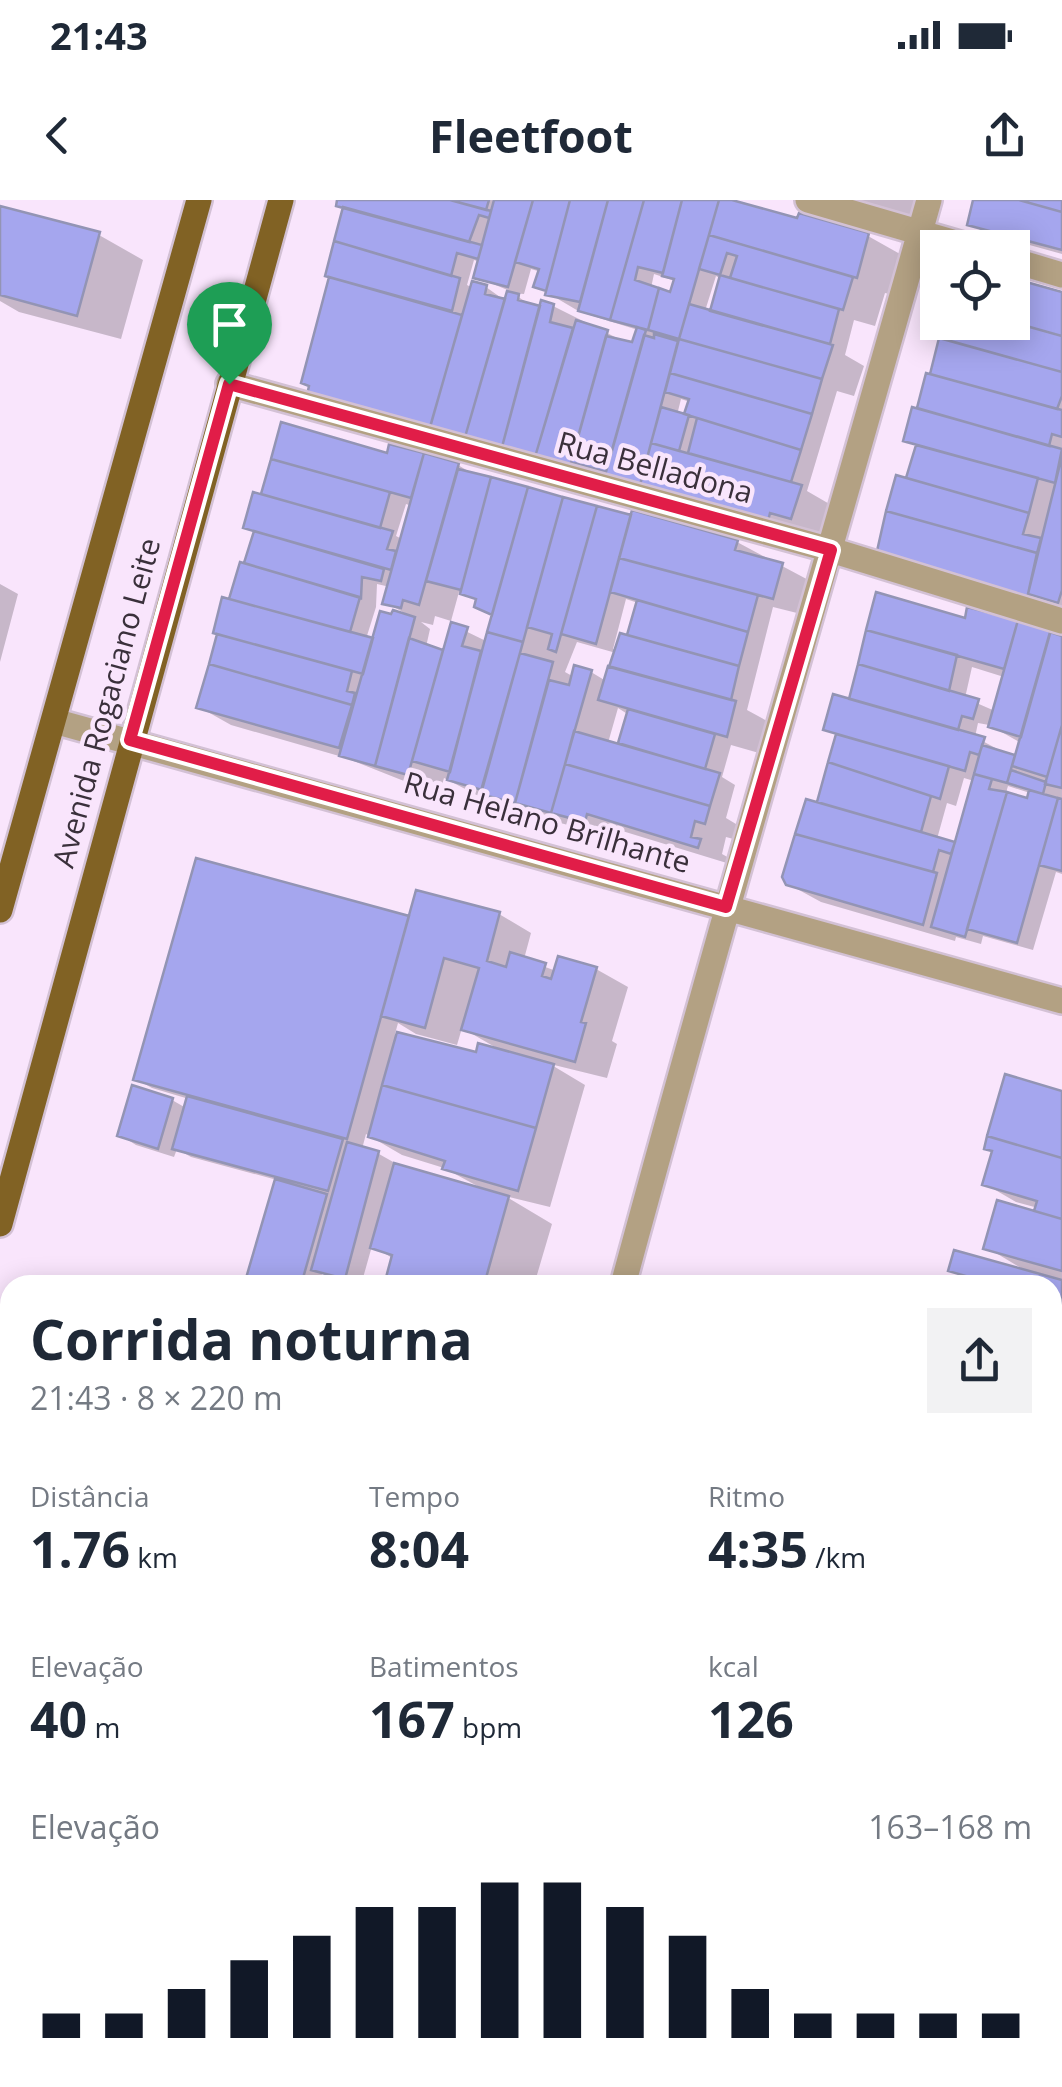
<!DOCTYPE html>
<html lang="pt">
<meta charset="utf-8">
<style>
body{margin:0;font-family:"Open Sans",sans-serif;background:#f2f2f3;color:#1f2937;height:100vh;display:flex;flex-direction:column;font-size:38px;white-space:nowrap}
*{box-sizing:border-box;margin:0}
p{font-size:32px;color:#747a83}
.icon{flex:none;width:55px;height:55px;fill:none;stroke:currentColor;stroke-width:2;stroke-linecap:round;stroke-linejoin:round}
.map{position:relative;flex:1;overflow:hidden}
.drawer{position:absolute;left:0px;top:1075px;width:1062px;height:812px;display:flex;flex-direction:column;background:#fff;border-radius:30px 30px 0 0;box-shadow:0 5px 25px #0003}
.drawer>*{flex:none}
.controls{position:absolute;left:920px;top:30px;display:grid;gap:20px}
.controls a{display:grid;place-items:center;width:110px;height:110px;border-radius:0px;background:#fff;box-shadow:0 5px 25px #0003;font-size:50px}
.pin{position:absolute;display:grid;place-items:center;width:85px;height:85px;color:#fff;margin:-102px -42px;border-radius:50% 50% 50% 0;rotate:-45deg;box-shadow:0 0 10px #0007}
.pin .icon{rotate:45deg}
.round{display:grid;place-items:center;flex:none;width:105px;height:105px;border-radius:0px;background:#f2f2f3}
.headline{display:flex;align-items:center;justify-content:space-between;height:170px;padding:0 30px}
h1{font-size:55px;font-weight:700;line-height:75px}
.figures{display:grid;grid-template-columns:repeat(3,1fr);gap:15px;height:170px;padding:10px 30px}
.figures div{display:grid;align-content:center}
.figures b{font-size:50px;font-weight:700}
.figures small{font-size:28px;font-weight:400}
.figures p{font-size:28px}
.chart{height:280px;padding:20px 30px}
.chart p{display:flex;justify-content:space-between}
.chart svg{width:100%;height:180px;margin-top:10px;stroke:#111827;stroke-width:6}
.status{display:flex;justify-content:space-between;align-items:center;height:70px;padding:0 50px;background:#fff;direction:ltr}
.status svg{height:28px;fill:currentColor}
header{display:flex;justify-content:space-between;align-items:center;height:130px;padding:0 30px;background:#fff;font-size:45px;font-weight:700}
.map>svg:first-child{display:block}
</style>
<div class="status"><b>21:43</b><svg viewBox="0 0 49 12"><path d="M0 12V9h3v3zM5 12V6h3v6zM10 12V3h3v9zM15 12V0h3v12zM26 1h20v11H26zM47 4h2v5h-2z"/></svg></div>
<header><svg class="icon" aria-label="back" viewBox="0 0 24 24"><path d="M15 5l-7 7 7 7"/></svg>Fleetfoot<svg class="icon" aria-label="share" viewBox="0 0 24 24"><path d="M12 15V3M7 8l5-5 5 5M5 13v7h14v-7"/></svg></header>
<div class="map">
<svg width="1062" height="1887" viewBox="0 0 1062 1887">
<rect width="100%" height="100%" fill="#f9e5fc"/>
<path fill="#0003" fill-rule="evenodd" d="M 340,0 L 723,0 L 868,36 L 900,54 L 889,94 L 885,93 L 875,126 L 854,120 L 845,155 L 864,166 L 854,196 L 837,191 L 807,291 L 845,313 L 835,342 L 464,239 L 331,77 L 344,10 ZM 474,60 L 480,62 L 476,77 L 510,91 L 507,102 L 486,87 L 473,88 L 467,85 ZM 531,69 L 541,72 L 536,86 L 580,112 L 638,130 L 633,146 L 553,106 L 534,107 L 512,93 L 524,94 ZM 654,74 L 675,81 L 671,95 L 651,88 ZM 716,76 L 722,80 L 712,113 L 705,111 ZM 681,199 L 690,202 L 685,217 L 677,215 Z
M 839,0 L 917,0 L 912,20 Z
M 975,0 L 1062,0 L 1062,54 L 986,33 L 970,24 Z
M 0,8 L 99,35 L 143,60 L 121,139 L 19,112 L 0,101 Z
M 1062,95 L 1062,411 L 927,381 L 908,282 L 918,247 L 906,240 L 930,213 L 920,207 L 941,139 L 932,133 L 938,109 L 938,122 L 1012,122 Z
M 391,247 L 458,265 L 478,277 L 632,318 L 634,313 L 737,342 L 814,383 L 805,415 L 773,407 L 747,510 L 767,521 L 759,553 L 731,545 L 722,577 L 735,585 L 726,618 L 741,627 L 737,640 L 726,637 L 722,654 L 731,659 L 730,664 L 619,630 L 617,638 L 515,611 L 494,604 L 444,578 L 440,592 L 409,583 L 346,558 L 231,525 L 199,507 L 220,434 L 256,333 L 246,327 L 273,299 L 264,293 L 389,256 ZM 406,304 L 412,306 L 402,339 L 396,336 ZM 377,384 L 390,387 L 385,402 L 408,415 L 374,442 L 366,439 L 376,407 ZM 459,392 L 478,401 L 495,417 L 488,442 L 453,425 L 445,453 L 426,447 L 430,429 L 421,422 L 433,425 L 435,416 L 451,421 ZM 626,399 L 638,403 L 628,438 L 617,450 L 613,449 ZM 577,442 L 616,453 L 606,481 L 591,472 L 574,477 L 565,472 ZM 618,508 L 629,515 L 619,547 L 608,543 Z
M 0,384 L 18,394 L 0,462 Z
M 969,411 L 1062,438 L 1062,674 L 1056,672 L 1033,750 L 983,736 L 981,744 L 956,737 L 955,741 L 821,702 L 788,684 L 819,605 L 838,535 L 826,528 L 851,502 L 967,422 ZM 972,467 L 1004,477 L 995,511 L 965,498 ZM 978,523 L 989,525 L 1021,543 L 1016,559 L 975,537 ZM 964,578 L 974,581 L 956,645 L 937,639 L 947,603 L 956,606 ZM 1008,586 L 1030,593 L 1028,601 L 1005,596 Z
M 499,714 L 531,733 L 524,759 L 556,771 L 596,769 L 628,787 L 612,841 L 617,844 L 607,878 L 550,864 L 585,885 L 550,1007 L 505,996 L 552,1024 L 534,1085 L 388,1085 L 394,1059 L 372,1046 L 361,1085 L 322,1074 L 319,1085 L 247,1085 L 277,980 L 191,957 L 177,949 L 174,957 L 136,945 L 120,935 L 172,900 L 186,908 L 189,899 L 152,888 L 136,879 L 411,719 ZM 398,823 L 416,834 L 457,845 L 462,828 L 500,850 L 478,855 L 395,834 ZM 366,934 L 402,955 L 444,968 L 481,988 L 394,966 L 395,963 L 379,954 L 362,949 Z
M 1062,894 L 1062,1147 L 1052,1141 L 1052,1085 L 966,1085 L 967,1080 L 951,1070 L 1026,1071 L 986,1047 L 1036,1014 L 1038,1008 L 1016,1002 L 985,984 L 994,952 L 987,948 Z
M 0,1398 L 10,1401 L 10,1636 L 0,1633 Z
M 0,1703 L 10,1703 L 10,1878 L 343,1878 L 340,1887 L 0,1887 Z
M 507,1878 L 535,1883 L 529,1878 L 739,1878 L 748,1883 L 747,1887 L 504,1887 Z"/>
<path fill="#a5a6ee" stroke="#9394b4" stroke-width="2.5" d="M 337,0 L 450,0 L 491,11 L 489,18 L 479,15 L 469,42 L 336,6 Z
M 450,0 L 489,0 L 486,10 Z
M 494,0 L 533,0 L 508,87 L 473,78 Z
M 533,0 L 570,0 L 546,91 L 533,87 L 539,69 L 515,62 Z
M 570,0 L 608,0 L 580,102 L 545,95 Z
M 608,0 L 644,0 L 610,120 L 578,111 Z
M 644,0 L 682,0 L 663,73 L 638,67 L 635,80 L 659,88 L 648,130 L 610,120 Z
M 682,0 L 719,0 L 679,139 L 648,130 L 659,88 L 670,92 L 674,79 L 662,76 Z
M 719,0 L 732,0 L 797,18 L 799,13 L 869,33 L 857,78 L 709,35 Z
M 973,0 L 1019,0 L 1062,12 L 1062,50 L 967,25 Z
M 1019,0 L 1062,0 L 1062,12 Z
M 0,6 L 100,32 L 77,116 L 0,95 Z
M 343,7 L 482,45 L 478,59 L 457,53 L 451,76 L 334,41 Z
M 709,35 L 853,77 L 843,110 L 730,78 L 737,56 L 727,53 L 720,75 L 699,69 Z
M 334,41 L 460,78 L 452,111 L 325,76 Z
M 720,75 L 839,109 L 830,144 L 710,111 Z
M 329,77 L 462,115 L 429,231 L 307,195 L 309,186 L 301,183 Z
M 1012,78 L 1062,92 L 1062,136 L 1012,122 Z
M 472,81 L 487,85 L 485,94 L 505,99 L 465,237 L 430,227 Z
M 507,91 L 519,94 L 518,100 L 540,106 L 502,247 L 465,237 Z
M 541,100 L 554,104 L 550,122 L 573,128 L 535,257 L 502,247 Z
M 937,101 L 938,122 L 1012,122 L 1062,136 L 1062,172 L 929,135 Z
M 689,104 L 833,145 L 822,179 L 679,139 Z
M 576,120 L 608,130 L 570,266 L 535,257 Z
M 637,127 L 646,130 L 606,272 L 571,262 L 606,136 L 632,142 Z
M 654,134 L 678,141 L 640,285 L 605,275 L 644,135 L 654,138 Z
M 939,138 L 1062,172 L 1062,196 L 1057,209 L 930,174 Z
M 679,139 L 822,179 L 812,214 L 670,173 Z
M 670,173 L 812,214 L 801,250 L 684,214 L 689,199 L 665,192 Z
M 926,173 L 1062,210 L 1062,237 L 1052,234 L 1049,246 L 917,208 Z
M 661,207 L 689,215 L 679,251 L 651,243 Z
M 912,207 L 1062,249 L 1055,283 L 903,241 Z
M 697,218 L 801,250 L 791,282 L 688,253 Z
M 281,222 L 387,253 L 389,244 L 424,253 L 411,298 L 271,259 Z
M 651,243 L 802,285 L 791,319 L 770,313 L 768,321 L 640,285 Z
M 916,245 L 1038,278 L 1029,313 L 906,278 Z
M 424,253 L 459,263 L 419,405 L 403,400 L 401,408 L 382,404 Z
M 1062,256 L 1062,390 L 1058,403 L 1028,394 Z
M 271,259 L 390,292 L 380,328 L 261,294 Z
M 458,269 L 491,277 L 461,390 L 426,381 Z
M 896,275 L 1029,313 L 1023,334 L 1041,338 L 1037,353 L 886,311 Z
M 491,277 L 528,287 L 492,415 L 474,407 L 476,399 L 460,394 Z
M 528,287 L 563,297 L 523,442 L 487,432 Z
M 253,292 L 393,331 L 387,349 L 396,351 L 391,370 L 243,328 Z
M 563,297 L 597,306 L 556,452 L 548,449 L 552,434 L 527,427 Z
M 597,306 L 631,315 L 596,444 L 561,434 Z
M 632,310 L 738,340 L 735,350 L 783,363 L 773,399 L 619,358 Z
M 886,311 L 1037,353 L 1026,403 L 892,364 L 877,351 Z
M 254,331 L 384,369 L 381,381 L 362,377 L 361,398 L 244,363 Z
M 619,358 L 758,395 L 748,432 L 610,392 Z
M 240,362 L 360,397 L 350,432 L 229,399 Z
M 876,392 L 965,418 L 967,407 L 1018,420 L 1004,469 L 866,430 Z
M 222,397 L 373,438 L 363,474 L 213,433 Z
M 637,400 L 748,432 L 739,466 L 627,435 Z
M 393,410 L 415,417 L 375,566 L 339,556 L 380,411 L 391,414 Z
M 1018,420 L 1051,430 L 1021,537 L 988,527 Z
M 451,422 L 468,427 L 462,446 L 481,451 L 450,572 L 412,561 Z
M 866,430 L 957,455 L 949,491 L 858,464 Z
M 487,432 L 523,442 L 482,590 L 447,580 Z
M 1050,432 L 1062,436 L 1062,525 L 1047,577 L 1012,566 Z
M 620,433 L 739,466 L 731,500 L 609,467 Z
M 217,434 L 352,471 L 347,491 L 355,493 L 352,505 L 209,464 Z
M 409,438 L 443,450 L 408,575 L 375,566 Z
M 520,453 L 553,462 L 515,603 L 480,594 Z
M 209,464 L 352,505 L 339,548 L 196,508 Z
M 858,464 L 979,499 L 973,519 L 962,516 L 958,530 L 849,499 Z
M 574,465 L 592,470 L 551,613 L 515,603 L 549,480 L 569,485 Z
M 608,466 L 736,501 L 727,537 L 598,500 Z
M 833,494 L 985,537 L 979,555 L 970,552 L 965,571 L 823,530 Z
M 628,509 L 715,534 L 705,569 L 618,543 Z
M 1062,525 L 1062,588 L 1045,584 Z
M 574,531 L 720,573 L 710,606 L 565,564 Z
M 836,534 L 949,566 L 940,599 L 828,562 Z
M 982,545 L 1015,555 L 1007,583 L 974,574 Z
M 828,562 L 931,596 L 921,632 L 817,602 Z
M 565,564 L 710,606 L 705,624 L 695,621 L 691,637 L 701,639 L 698,648 L 587,614 L 585,622 L 551,613 Z
M 1011,570 L 1046,582 L 1043,594 L 1007,583 Z
M 974,574 L 992,579 L 989,589 L 1007,592 L 965,737 L 931,727 Z
M 1029,590 L 1058,598 L 1017,743 L 967,729 L 1007,592 L 1027,598 Z
M 1058,598 L 1062,599 L 1062,671 L 1039,665 Z
M 806,599 L 921,632 L 955,642 L 951,654 L 939,650 L 933,672 L 795,634 Z
M 795,634 L 937,673 L 923,725 L 786,685 L 782,677 Z
M 196,658 L 409,716 L 347,939 L 133,880 Z
M 416,690 L 500,712 L 487,761 L 506,767 L 510,752 L 546,763 L 542,776 L 551,779 L 558,756 L 597,767 L 581,822 L 586,823 L 575,862 L 461,830 L 479,768 L 444,758 L 425,828 L 381,816 Z
M 397,832 L 476,852 L 478,843 L 554,864 L 536,928 L 382,885 Z
M 1005,874 L 1062,891 L 1062,958 L 987,936 Z
M 132,885 L 173,898 L 158,949 L 117,936 Z
M 382,885 L 536,928 L 518,991 L 442,969 L 445,961 L 368,937 Z
M 187,896 L 343,939 L 328,991 L 172,949 Z
M 987,936 L 1062,958 L 1062,1019 L 1034,1011 L 1037,1001 L 982,985 L 992,951 L 984,949 Z
M 347,942 L 379,951 L 345,1079 L 311,1070 Z
M 394,963 L 509,996 L 484,1085 L 384,1085 L 392,1055 L 370,1048 Z
M 275,979 L 327,994 L 301,1085 L 244,1085 Z
M 997,1000 L 1062,1019 L 1062,1071 L 983,1049 Z
M 954,1050 L 1062,1080 L 1062,1142 L 1052,1139 L 1052,1085 L 963,1085 L 966,1076 L 948,1071 Z
M 0,1395 L 10,1398 L 10,1529 L 0,1527 Z
M 0,1534 L 10,1536 L 10,1628 L 0,1626 Z
M 0,1700 L 10,1700 L 10,1878 L 17,1878 L 17,1887 L 0,1887 Z
M 86,1878 L 325,1878 L 322,1887 L 83,1887 Z
M 505,1878 L 526,1878 L 560,1887 L 502,1887 Z
M 526,1878 L 713,1878 L 711,1887 L 560,1887 Z"/>
<g fill="none" stroke-linecap="round" stroke-linejoin="round">
<g stroke="#d3c1d5" stroke-width="30">
<path id="street" d="M 808,0 L 973,48
M 1012,60 L 1062,75
M 229,184 L 831,350 L 1062,421
M 54,521 L 1062,801
M 623,1085 C 721,722 827,362 929,0
M 1052,1808 L 1062,1774
M 1032,1884 L 1042,1887
M 403,1887 L 405,1878"/>
</g>
<g stroke="#d3c1d5" stroke-width="30">
<path id="primary" d="M 0,710 L 199,0
M 0,1024 L 281,0"/>
</g>
<use href="#street" stroke="#b3a183" stroke-width="25"/>
<use href="#primary" stroke="#816224" stroke-width="25"/>
</g>
<g fill="none" stroke-linecap="round" stroke-linejoin="round">
<g stroke="#fff" stroke-width="20">
<path id="route" d="M 229,184 L 831,350 L 726,707 L 130,540 Z"/>
</g>
<use href="#route" stroke="#e11d48" stroke-width="12"/>
</g>
<g text-anchor="middle" stroke-width="9" stroke-linejoin="round" paint-order="stroke">
<g font-size="30" fill="#3a303b" stroke="#f9e5fc">
<text transform="translate(655 268) rotate(15)" y="10">Rua Belladona</text>
<text transform="translate(107 503) rotate(-75)" y="10">Avenida Rogaciano Leite</text>
<text transform="translate(547 623) rotate(16)" y="10">Rua Helano Brilhante</text>
</g>
</g>
</svg>
<div class="controls">
<a><svg class="icon" aria-label="locate" viewBox="0 0 24 24"><circle cx="12" cy="12" r="6"/><path d="M12 2v4M12 18v4M2 12h4M18 12h4"/></svg></a>
</div>
<div class="pin" style="left:229px;top:184px;background:#1e9e55"><svg class="icon" aria-label="arrive" viewBox="0 0 24 24"><path d="M6 21V4h12l-3 4 3 4H6"/></svg></div>
<section class="drawer">
<div class="headline"><div><h1>Corrida noturna</h1><p>21:43 · 8 × 220 m</p></div><a class="round"><svg class="icon" aria-label="share" viewBox="0 0 24 24"><path d="M12 15V3M7 8l5-5 5 5M5 13v7h14v-7"/></svg></a></div>
<div class="figures">
<div><p>Distância</p><b>1.76<small> km</small></b></div>
<div><p>Tempo</p><b>8:04</b></div>
<div><p>Ritmo</p><b>4:35<small> /km</small></b></div>
</div>
<div class="figures">
<div><p>Elevação</p><b>40<small> m</small></b></div>
<div><p>Batimentos</p><b>167<small> bpm</small></b></div>
<div><p>kcal</p><b>126</b></div>
</div>
<div class="chart"><p><span>Elevação</span>163–168 m</p>
<svg viewBox="0 0 160 44" preserveAspectRatio="none"><path d="M5 44V38M15 44V38M25 44V32M35 44V25M45 44V19M55 44V12M65 44V12M75 44V6M85 44V6M95 44V12M105 44V19M115 44V32M125 44V38M135 44V38M145 44V38M155 44V38"/></svg>
</div>
</section>
</div>
